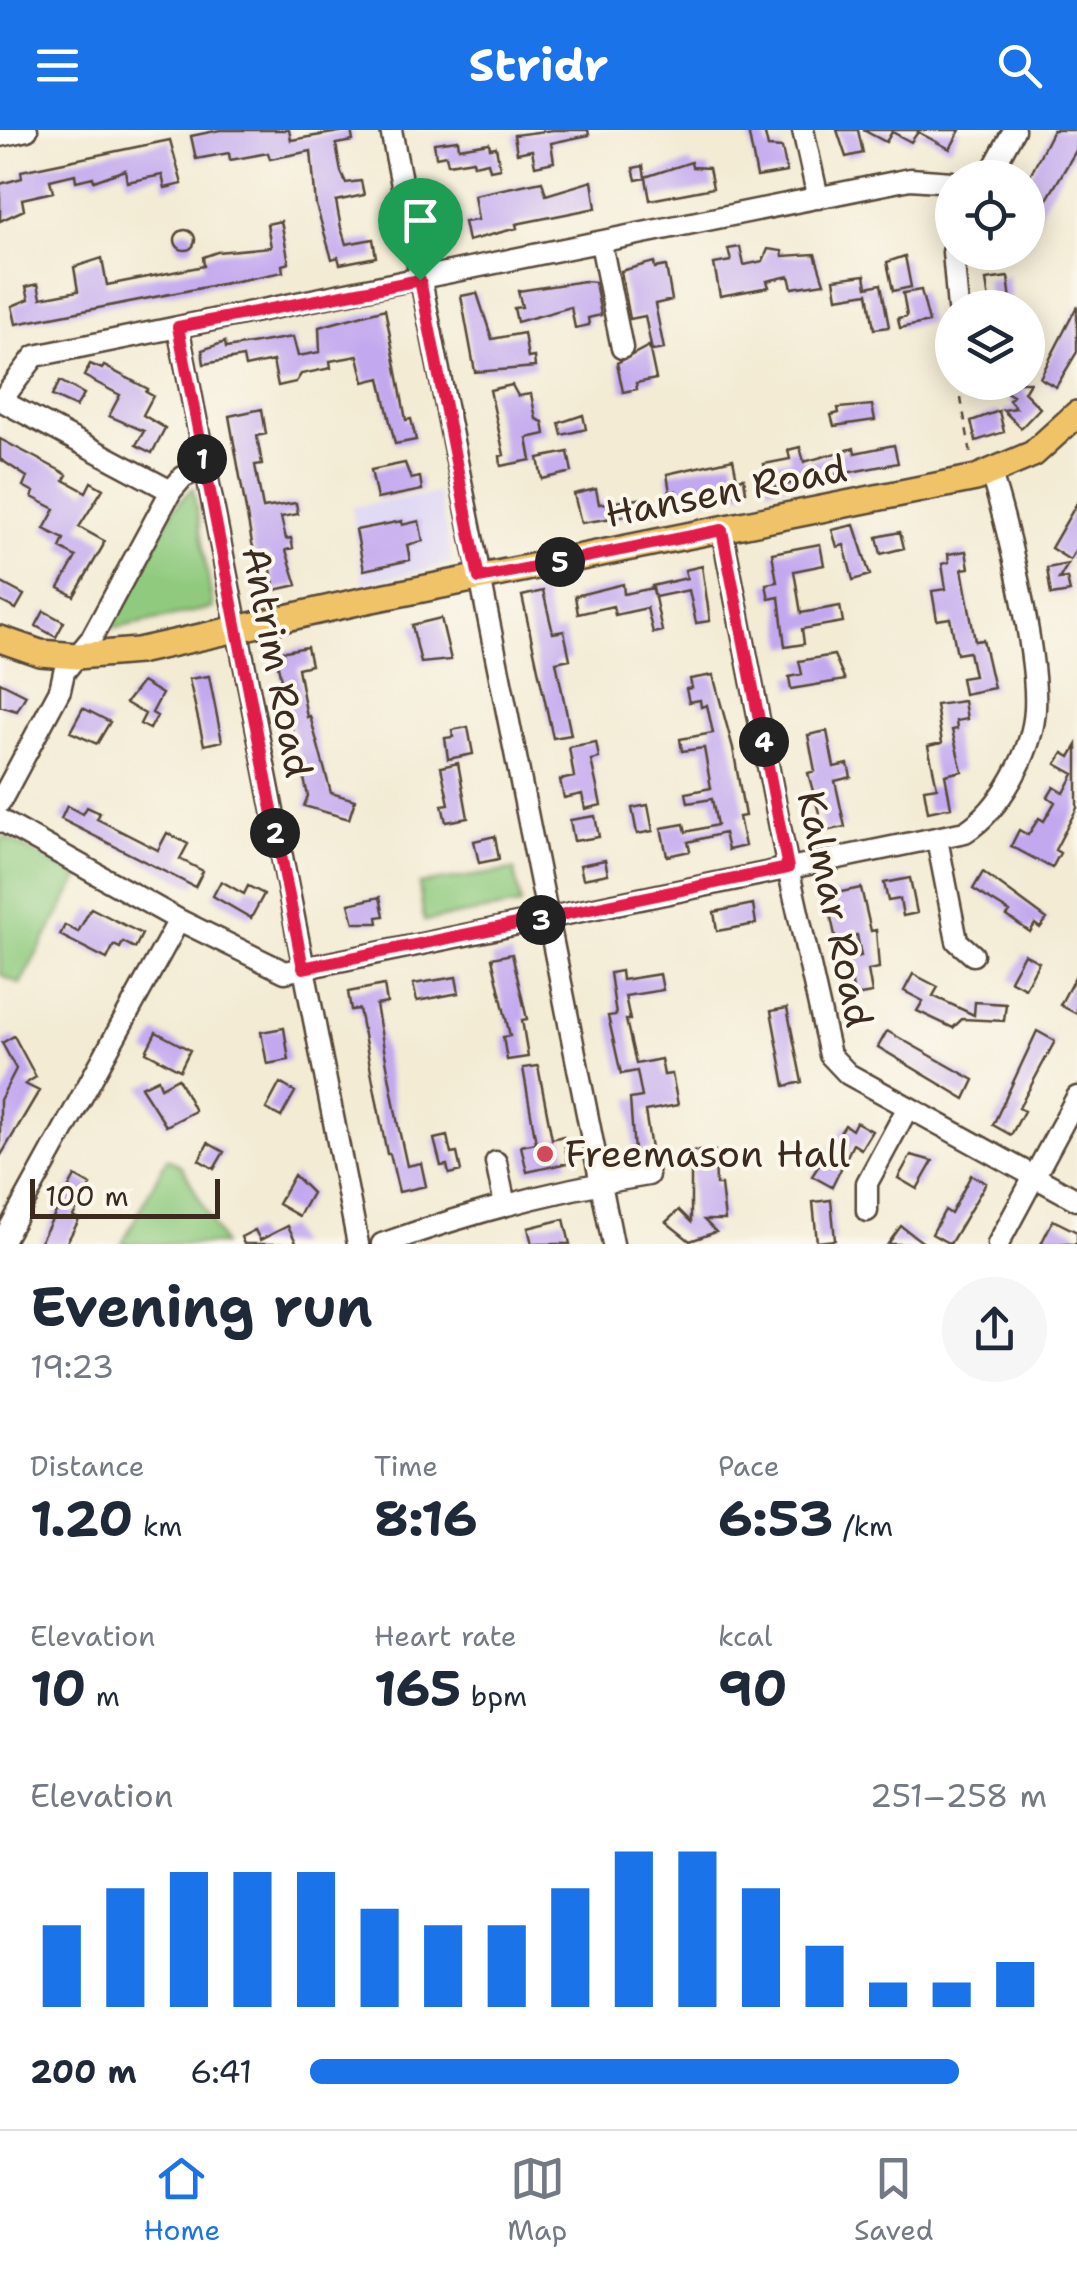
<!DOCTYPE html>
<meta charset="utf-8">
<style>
body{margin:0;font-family:"Shantell Sans",sans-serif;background:#f6f6f7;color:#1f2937;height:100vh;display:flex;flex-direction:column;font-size:38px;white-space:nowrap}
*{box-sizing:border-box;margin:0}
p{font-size:32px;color:#747a83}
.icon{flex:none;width:55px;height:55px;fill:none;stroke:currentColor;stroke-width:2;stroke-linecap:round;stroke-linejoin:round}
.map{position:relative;height:1114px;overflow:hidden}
.panel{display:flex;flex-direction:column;background:#fff;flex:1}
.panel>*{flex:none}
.tools{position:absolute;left:935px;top:30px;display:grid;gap:20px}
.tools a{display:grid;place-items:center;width:110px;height:110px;border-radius:50%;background:#fff;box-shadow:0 5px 25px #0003;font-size:50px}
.scale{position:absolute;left:30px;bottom:25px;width:190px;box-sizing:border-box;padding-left:10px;border:5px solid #3b2a1e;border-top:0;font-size:28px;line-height:35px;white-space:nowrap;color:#3b2a1e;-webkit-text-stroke:8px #fbf7ec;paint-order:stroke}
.pin{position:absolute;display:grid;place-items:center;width:85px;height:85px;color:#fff;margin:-102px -42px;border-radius:50% 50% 50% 0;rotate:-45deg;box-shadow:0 0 10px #0007}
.pin .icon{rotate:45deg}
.km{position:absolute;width:50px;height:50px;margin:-25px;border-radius:50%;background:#222;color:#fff;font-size:28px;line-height:50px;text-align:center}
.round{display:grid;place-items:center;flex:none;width:105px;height:105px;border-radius:52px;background:#f6f6f7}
.summary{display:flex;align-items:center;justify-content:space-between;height:170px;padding:0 30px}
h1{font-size:55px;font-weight:700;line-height:75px}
.stats{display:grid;grid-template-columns:repeat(3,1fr);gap:15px;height:170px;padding:10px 30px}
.stats div{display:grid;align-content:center}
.stats b{font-size:50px;font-weight:700}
.stats small{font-size:28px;font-weight:400}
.stats p{font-size:28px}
.chart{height:280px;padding:20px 30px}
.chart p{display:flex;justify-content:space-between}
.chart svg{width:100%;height:180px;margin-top:10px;stroke:#1a73e8;stroke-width:6}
ul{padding:0 30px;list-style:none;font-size:32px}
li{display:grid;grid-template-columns:160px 120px 1fr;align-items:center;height:75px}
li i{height:25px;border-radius:12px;background:#1a73e8}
header{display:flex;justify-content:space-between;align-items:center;height:130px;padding:0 30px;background:#1a73e8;color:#fff;font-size:45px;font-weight:700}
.dock{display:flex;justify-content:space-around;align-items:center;height:140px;border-top:2px solid #e0e1e3;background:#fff;font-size:28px;color:#747a83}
.dock a{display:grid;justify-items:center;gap:5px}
.dock .on{color:#1a73e8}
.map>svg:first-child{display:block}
</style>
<header><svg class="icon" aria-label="menu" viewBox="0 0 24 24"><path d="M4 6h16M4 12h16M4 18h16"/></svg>Stridr<svg class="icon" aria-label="search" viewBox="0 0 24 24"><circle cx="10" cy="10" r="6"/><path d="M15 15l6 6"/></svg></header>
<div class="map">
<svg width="1077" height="1114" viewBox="0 0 1077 1114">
<rect width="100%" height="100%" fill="#fbf7ec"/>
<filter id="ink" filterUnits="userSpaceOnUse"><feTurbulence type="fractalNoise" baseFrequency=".01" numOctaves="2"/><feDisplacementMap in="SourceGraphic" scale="20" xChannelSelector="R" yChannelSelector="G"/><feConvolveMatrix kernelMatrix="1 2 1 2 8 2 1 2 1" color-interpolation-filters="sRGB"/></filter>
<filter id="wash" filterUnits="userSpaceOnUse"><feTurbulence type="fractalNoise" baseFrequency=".0048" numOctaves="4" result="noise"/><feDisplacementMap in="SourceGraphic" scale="40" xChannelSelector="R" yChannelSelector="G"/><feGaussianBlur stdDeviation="2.25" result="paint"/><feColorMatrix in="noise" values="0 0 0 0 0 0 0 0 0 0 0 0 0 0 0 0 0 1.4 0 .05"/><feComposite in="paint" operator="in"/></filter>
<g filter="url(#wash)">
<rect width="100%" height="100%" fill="#f3ebd4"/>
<path fill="#ddd5f6" d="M 438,363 L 452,433 L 363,454 L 352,377 Z"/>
<path fill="#8fca7e" stroke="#657a4e" stroke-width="2.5" d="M 193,358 L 213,478 L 111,499 L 175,377 Z
M 4,706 L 79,748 L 20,854 L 0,844 L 0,713 Z
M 514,740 L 521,775 L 424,791 L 419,754 Z
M 167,1028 L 182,1036 L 223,1114 L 122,1114 Z"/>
<g id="blocks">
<path fill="#c2a8ef" d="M 220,0 L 289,0 L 291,10 L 351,0 L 353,11 L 336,14 L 341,42 L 346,53 L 361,51 L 364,65 L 336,71 L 341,98 L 346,114 L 373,109 L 376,127 L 340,134 L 338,127 L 332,129 L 316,75 L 311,21 L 270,29 L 268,23 L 230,30 L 229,23 L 196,29 L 191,6 Z
M 553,0 L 588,0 L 589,5 L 551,13 L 554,32 L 535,36 L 532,20 L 517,23 L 514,5 Z
M 748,0 L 764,0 L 768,17 L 782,18 L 787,42 L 757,47 Z
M 837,0 L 858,0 L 863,23 L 846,27 Z
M 863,0 L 960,0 L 950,19 L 918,2 L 911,12 L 892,2 L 886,12 Z
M 1053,0 L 1077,0 L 1077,19 L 1043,76 L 1028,117 L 1028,49 Z
M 170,10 L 182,54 L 165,58 L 162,45 L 127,52 L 125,40 L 94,51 L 93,47 L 76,51 L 75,44 L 50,50 L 53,62 L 22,69 L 24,80 L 0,91 L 0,54 L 22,48 L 21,41 Z
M 458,10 L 459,18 L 489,13 L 490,18 L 496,17 L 500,38 L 490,40 L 488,32 L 474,35 L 473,30 L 448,34 L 446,25 L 436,27 L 434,13 Z
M 691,32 L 692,37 L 709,38 L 713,58 L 650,70 L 646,48 L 636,50 L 633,38 L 643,36 L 645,47 Z
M 542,51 L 546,65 L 592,51 L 596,78 L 516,94 L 517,98 L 468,111 L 464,92 L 478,90 L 474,65 Z
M 281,91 L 289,133 L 282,135 L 283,142 L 16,194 L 12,176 L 29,169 L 26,157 L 38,154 L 41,168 L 78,161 L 74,137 L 102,128 L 107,155 L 204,136 L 203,127 L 217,122 L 271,117 L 267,94 Z
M175 110a10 10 0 1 1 20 0a10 10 0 1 1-20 0Z
M 740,117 L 744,135 L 763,131 L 768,119 L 782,121 L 783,126 L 815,124 L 824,153 L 792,158 L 789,146 L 767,151 L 769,157 L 720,166 L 714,134 L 731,131 L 728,119 Z
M 905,126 L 911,157 L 893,161 L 887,132 Z
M 654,132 L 655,138 L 666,136 L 672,170 L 655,174 L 664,219 L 652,221 L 645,186 L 630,189 L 621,141 Z
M 865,145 L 867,157 L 881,154 L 889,197 L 874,199 L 868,163 L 837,168 L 834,149 Z
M 1008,147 L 1012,178 L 990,178 L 986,150 Z
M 584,151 L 595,152 L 601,185 L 588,188 L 589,195 L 575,198 L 571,177 L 517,192 L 514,178 L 522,177 L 518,161 Z
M 921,160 L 929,192 L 900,198 L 898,188 L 907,186 L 903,163 Z
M 477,163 L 492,209 L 524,203 L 528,228 L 534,227 L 535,237 L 475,242 L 461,166 Z
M 1077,176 L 1077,222 L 1056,257 L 1040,248 Z
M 385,179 L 406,290 L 411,289 L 416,310 L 395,314 L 380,248 L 364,252 L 358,226 L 330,231 L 331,238 L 301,244 L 296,252 L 278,256 L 273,231 L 245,237 L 243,227 L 204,234 L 202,220 L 225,212 L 226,218 L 293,207 L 298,226 L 320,222 L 319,197 Z
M 649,216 L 656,249 L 636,253 L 637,259 L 623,262 L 617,233 Z
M 90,234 L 102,239 L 104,236 L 148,259 L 146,262 L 153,266 L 143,285 L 165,298 L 152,323 L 136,315 L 144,301 L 109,286 L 120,265 L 84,246 Z
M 60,251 L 84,264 L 76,277 L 52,266 Z
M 988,252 L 1030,252 L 1024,262 L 1040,278 L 1021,298 L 1003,280 L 1016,278 L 1009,270 L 1013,266 Z
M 512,255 L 518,266 L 531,264 L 536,289 L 543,292 L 545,304 L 527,308 L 531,330 L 501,336 L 500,326 L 504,325 L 490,260 Z
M 872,275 L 875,290 L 834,296 L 831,285 L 839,283 L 838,278 Z
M 262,279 L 266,304 L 257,306 L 262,334 L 255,335 L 263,378 L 296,373 L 298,384 L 281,387 L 286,409 L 291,408 L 293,418 L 286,420 L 297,455 L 275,460 L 268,424 L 256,427 L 252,413 L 229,286 Z
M 999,281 L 1004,302 L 976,311 L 971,291 Z
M 583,285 L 586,299 L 562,305 L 559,293 Z
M 0,309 L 61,341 L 67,345 L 64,350 L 86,362 L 91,352 L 103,359 L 79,397 L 104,411 L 103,416 L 74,466 L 59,458 L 76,427 L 60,418 L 64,409 L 44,399 L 55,379 L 32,367 L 34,362 L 23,356 L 27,347 L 0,329 Z
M 894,315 L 898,333 L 768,358 L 764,334 L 790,329 L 788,320 L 800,317 L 804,332 L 854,318 L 855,323 Z
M 568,322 L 572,342 L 542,349 L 538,328 Z
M 733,329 L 737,349 L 744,348 L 746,362 L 679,373 L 676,361 L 670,362 L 667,344 Z
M 405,333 L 411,349 L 420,347 L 422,360 L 377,369 L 371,340 Z
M 596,359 L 599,374 L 647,368 L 650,382 L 581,393 L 574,364 Z
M 1077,373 L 1077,418 L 1070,430 L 1051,418 Z
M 402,391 L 402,395 L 419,391 L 423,411 L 407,415 L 410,430 L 364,440 L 356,400 Z
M 854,395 L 870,445 L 853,450 L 844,415 L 837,417 L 832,400 Z
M 900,402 L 904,418 L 881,424 L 877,407 Z
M 820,414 L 824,435 L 794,441 L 801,483 L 840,476 L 843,492 L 802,499 L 804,514 L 785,517 L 779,467 L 769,469 L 766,454 L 777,452 L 772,423 Z
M 966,421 L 969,438 L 962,439 L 975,511 L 983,510 L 994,558 L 964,564 L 961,548 L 974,546 L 969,522 L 957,524 L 950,488 L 937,490 L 932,461 L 946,459 L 942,434 L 949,432 L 948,424 Z
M 1068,434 L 1059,449 L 1067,448 L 1070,462 L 1051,465 L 1047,438 Z
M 702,436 L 710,491 L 696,493 L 689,460 L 655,467 L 652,456 L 687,448 L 685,440 Z
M 0,452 L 24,465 L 16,479 L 0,471 Z
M 623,454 L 624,464 L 653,458 L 662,501 L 653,503 L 647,478 L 615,485 L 613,476 L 578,484 L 575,466 Z
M 543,461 L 553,503 L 564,501 L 570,529 L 556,532 L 571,605 L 553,608 L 522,466 Z
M 44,481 L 64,492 L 56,507 L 36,496 Z
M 441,488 L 451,530 L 421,533 L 412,495 Z
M 307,517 L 311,535 L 298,538 L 307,587 L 310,586 L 331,663 L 355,670 L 349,689 L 304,676 L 308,666 L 275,523 Z
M 834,525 L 845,550 L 791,559 L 789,547 L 802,544 L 799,531 Z
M 713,545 L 733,618 L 745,686 L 739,687 L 745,716 L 728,720 L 724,703 L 688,712 L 690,721 L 667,726 L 661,698 L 684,694 L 686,702 L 717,695 L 712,669 L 688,673 L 686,663 L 711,658 L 704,618 L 682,621 L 680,609 L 713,603 L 707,575 L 701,577 L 700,570 L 689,572 L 686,559 L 692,558 L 690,549 Z
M 209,546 L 222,611 L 204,615 L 189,549 Z
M 0,552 L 26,565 L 17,581 L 0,576 Z
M 142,552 L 162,564 L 152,583 L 157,586 L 150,599 L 140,594 L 145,584 L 126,573 Z
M 964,571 L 967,589 L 956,591 L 957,599 L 952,600 L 962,641 L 945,645 L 951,677 L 928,682 L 924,659 L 937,657 L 928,616 L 942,613 L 936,575 Z
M 83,578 L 110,592 L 97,614 L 70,602 Z
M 468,597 L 473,624 L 448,629 L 445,608 L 453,607 L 452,600 Z
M 827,601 L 834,637 L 848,634 L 851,647 L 835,651 L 845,697 L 824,701 L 808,643 L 815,641 L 808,605 Z
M 596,612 L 599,628 L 591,630 L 601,675 L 585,679 L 582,664 L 564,668 L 560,650 L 574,647 L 569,617 Z
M 1077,615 L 1077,678 L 1055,720 L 1060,723 L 1052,738 L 1011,716 L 1019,700 L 1028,705 L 1039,688 L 1044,691 L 1055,672 L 1048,667 L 1054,657 L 1064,663 L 1074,644 L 1056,634 L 1063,623 L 1070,627 Z
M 458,633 L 468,688 L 446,692 L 442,675 L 449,674 L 441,637 Z
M 648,675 L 653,701 L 637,704 L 632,678 Z
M 67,676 L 83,684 L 87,677 L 100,683 L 97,689 L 158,720 L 167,703 L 188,714 L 180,729 L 203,741 L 195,757 L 61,689 Z
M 595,686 L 599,707 L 574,711 L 570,690 Z
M 495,706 L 499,729 L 479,733 L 474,711 Z
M 605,730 L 608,744 L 583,749 L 580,735 Z
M 983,742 L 1047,789 L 1040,798 L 1035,794 L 1030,802 L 1007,786 L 1010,782 L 973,759 Z
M 910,748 L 917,783 L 903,786 L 900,769 L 888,771 L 884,753 Z
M 221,751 L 244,764 L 248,756 L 264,764 L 251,788 L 213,766 Z
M 861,758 L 871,801 L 876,800 L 879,838 L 868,840 L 872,863 L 854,866 L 848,828 L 861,826 L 857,805 L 836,810 L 826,765 Z
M 380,767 L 384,786 L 377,787 L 378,793 L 354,793 L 349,774 Z
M 753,774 L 756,794 L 717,801 L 714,782 Z
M 91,778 L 142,804 L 135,818 L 123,812 L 120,818 L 114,815 L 107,829 L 60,805 L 65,795 L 78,802 Z
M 512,824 L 527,889 L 522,890 L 528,927 L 507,930 L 503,907 L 510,906 L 492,828 Z
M 1024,824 L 1039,832 L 1025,858 L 1010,850 Z
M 621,841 L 622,850 L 660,844 L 663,860 L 625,866 L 630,890 L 626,890 L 636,934 L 661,929 L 664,945 L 672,944 L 678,975 L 645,981 L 651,1019 L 634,1022 L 630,969 L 642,967 L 637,941 L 621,944 L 608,886 L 616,885 L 610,843 Z
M 1077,843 L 1077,884 L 1060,875 Z
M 913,844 L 938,857 L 933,866 L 974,885 L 975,872 L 1006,874 L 1004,891 L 962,889 L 953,898 L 917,881 L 923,871 L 904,861 Z
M 456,847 L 459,863 L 417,871 L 413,854 Z
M 384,855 L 387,873 L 376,875 L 398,995 L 407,1036 L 421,1033 L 426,1056 L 399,1062 L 390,1024 L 387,1024 L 359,879 L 351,880 L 348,862 Z
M 787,878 L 802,952 L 785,956 L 771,881 Z
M 284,898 L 289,930 L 267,934 L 261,902 Z
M 887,901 L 974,950 L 965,969 L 878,917 Z
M 1037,901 L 1055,911 L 1019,978 L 1024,981 L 1011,1005 L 993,995 Z
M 156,902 L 190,920 L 180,940 L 146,922 Z
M 14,906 L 36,947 L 25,954 L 39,961 L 0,1027 L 0,970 L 16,939 L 2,913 Z
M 538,936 L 552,1009 L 563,1006 L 568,1033 L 527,1042 L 521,1016 L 536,1013 L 523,938 Z
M 178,948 L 195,981 L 166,996 L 141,957 L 158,949 L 161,957 Z
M 280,953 L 295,962 L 281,987 L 266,979 Z
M 856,992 L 872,1001 L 861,1019 L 853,1014 L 832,1057 L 812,1046 L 845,995 L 852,1000 Z
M 447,1006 L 451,1024 L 457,1023 L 461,1041 L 449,1044 L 447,1035 L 441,1036 L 434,1009 Z
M 208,1013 L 224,1022 L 214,1039 L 199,1030 Z
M 691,1021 L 715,1021 L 716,1055 L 721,1055 L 725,1090 L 704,1090 L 716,1102 L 690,1111 L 666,1092 L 679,1080 L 691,1092 Z
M 911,1025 L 933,1031 L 917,1059 L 898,1048 Z
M 294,1045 L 312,1063 L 299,1086 L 278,1074 Z
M 971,1045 L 986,1053 L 950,1114 L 932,1104 L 945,1080 L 951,1084 Z
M 75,1046 L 91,1055 L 73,1086 L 79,1090 L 66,1114 L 39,1114 Z
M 831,1070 L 835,1110 L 817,1112 L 813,1072 Z
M 564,1089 L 570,1114 L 532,1114 L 528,1098 Z
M 1053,1090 L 1077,1102 L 1077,1114 L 1041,1114 Z
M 288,1096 L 297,1114 L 244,1114 L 241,1107 L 255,1100 L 260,1110 Z
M 901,1096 L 925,1114 L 888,1114 Z"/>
</g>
</g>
<g filter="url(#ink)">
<use href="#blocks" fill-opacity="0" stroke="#574739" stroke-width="2.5"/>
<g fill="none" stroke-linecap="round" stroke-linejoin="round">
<g stroke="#574739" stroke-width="25">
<path id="minor" d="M 391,0 L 613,1114
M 803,0 L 818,68
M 0,6 L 27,0
M 988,48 L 1014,0
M 601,113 L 622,218
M 953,122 L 958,178
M 178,197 L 358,1114
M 0,270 L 171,361
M 1,271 L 35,226 L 910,49 L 952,52
M 722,400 L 788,738 L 830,925 L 848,944 L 1077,1070
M 0,672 L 60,560 L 64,542 L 91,509 L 171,361 L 183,347 L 203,338
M 0,690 L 179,790 L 285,842 L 965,702 C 1000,680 1033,621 1035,579 C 1038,525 1008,397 991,344
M 937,709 L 957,811 L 973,825
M 496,1032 L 505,1075
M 867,1081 L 867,1053 L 907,979
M 1,1114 L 179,790
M 382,1114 C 469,1083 557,1059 648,1045
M 998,1114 L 1077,967"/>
</g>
<g stroke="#574739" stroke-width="30">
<path id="major" d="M 0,509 L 40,523 L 77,526 L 138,521 L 362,471 L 976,348 L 1033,324 L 1077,284"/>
</g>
<path stroke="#574739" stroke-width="2.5" stroke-dasharray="8 8" stroke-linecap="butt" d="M 962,252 L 960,263 L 972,330"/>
<use href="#minor" stroke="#fff" stroke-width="20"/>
<use href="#major" stroke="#f1c369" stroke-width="25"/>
</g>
</g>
<g fill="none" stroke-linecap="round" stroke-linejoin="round" filter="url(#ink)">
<g stroke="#fff" stroke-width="20">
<path id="route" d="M 420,150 L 479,448 L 722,400 L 788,738 L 303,838 L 178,197 Z"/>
</g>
<use href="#route" stroke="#e11d48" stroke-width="12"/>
</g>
<circle fill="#d1495b" stroke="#fbf7ec" stroke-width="4" cx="545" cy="1024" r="10"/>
<g text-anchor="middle" stroke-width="8" stroke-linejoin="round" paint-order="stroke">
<g font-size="38" fill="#3b2a1e" stroke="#fbf7ec">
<text transform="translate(726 361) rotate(-11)" y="13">Hansen Road</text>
<text transform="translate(277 532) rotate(79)" y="13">Antrim Road</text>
<text transform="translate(835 779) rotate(78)" y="13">Kalmar Road</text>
</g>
<g font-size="38" fill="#3b2a1e" stroke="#fbf7ec" text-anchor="start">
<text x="565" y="1037">Freemason Hall</text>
</g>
</g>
</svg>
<div class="tools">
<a><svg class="icon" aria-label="locate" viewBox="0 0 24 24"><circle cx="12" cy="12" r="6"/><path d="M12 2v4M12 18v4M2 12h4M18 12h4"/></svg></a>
<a><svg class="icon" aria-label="layers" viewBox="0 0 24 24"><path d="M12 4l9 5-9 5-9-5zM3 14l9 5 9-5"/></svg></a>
</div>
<div class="scale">100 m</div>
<div class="pin" style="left:420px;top:150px;background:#1e9e55"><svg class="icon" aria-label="arrive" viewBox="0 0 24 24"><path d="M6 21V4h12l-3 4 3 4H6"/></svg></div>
<b class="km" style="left:202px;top:329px">1</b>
<b class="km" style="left:275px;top:703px">2</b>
<b class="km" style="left:541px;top:790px">3</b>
<b class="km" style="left:764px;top:612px">4</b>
<b class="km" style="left:560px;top:432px">5</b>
</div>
<section class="panel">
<div class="summary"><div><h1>Evening run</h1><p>19:23</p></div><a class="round"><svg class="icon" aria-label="share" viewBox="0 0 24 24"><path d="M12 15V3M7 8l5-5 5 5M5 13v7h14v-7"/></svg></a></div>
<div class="stats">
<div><p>Distance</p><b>1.20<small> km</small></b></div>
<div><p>Time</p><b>8:16</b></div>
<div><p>Pace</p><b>6:53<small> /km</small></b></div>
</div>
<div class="stats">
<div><p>Elevation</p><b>10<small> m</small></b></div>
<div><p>Heart rate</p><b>165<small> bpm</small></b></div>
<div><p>kcal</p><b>90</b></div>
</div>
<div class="chart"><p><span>Elevation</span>251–258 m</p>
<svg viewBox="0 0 160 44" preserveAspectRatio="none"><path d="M5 44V24M15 44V15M25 44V11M35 44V11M45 44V11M55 44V20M65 44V24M75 44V24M85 44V15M95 44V6M105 44V6M115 44V15M125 44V29M135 44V38M145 44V38M155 44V33"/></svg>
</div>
<ul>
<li><b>200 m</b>6:41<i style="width:88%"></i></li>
</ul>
</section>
<nav class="dock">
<a class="on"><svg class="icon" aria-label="home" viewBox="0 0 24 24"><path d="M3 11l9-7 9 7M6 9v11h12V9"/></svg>Home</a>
<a><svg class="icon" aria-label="map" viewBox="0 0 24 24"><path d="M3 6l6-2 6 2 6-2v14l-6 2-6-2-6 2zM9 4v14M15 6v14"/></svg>Map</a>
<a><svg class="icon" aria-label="saved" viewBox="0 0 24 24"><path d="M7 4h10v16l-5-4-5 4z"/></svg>Saved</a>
</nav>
